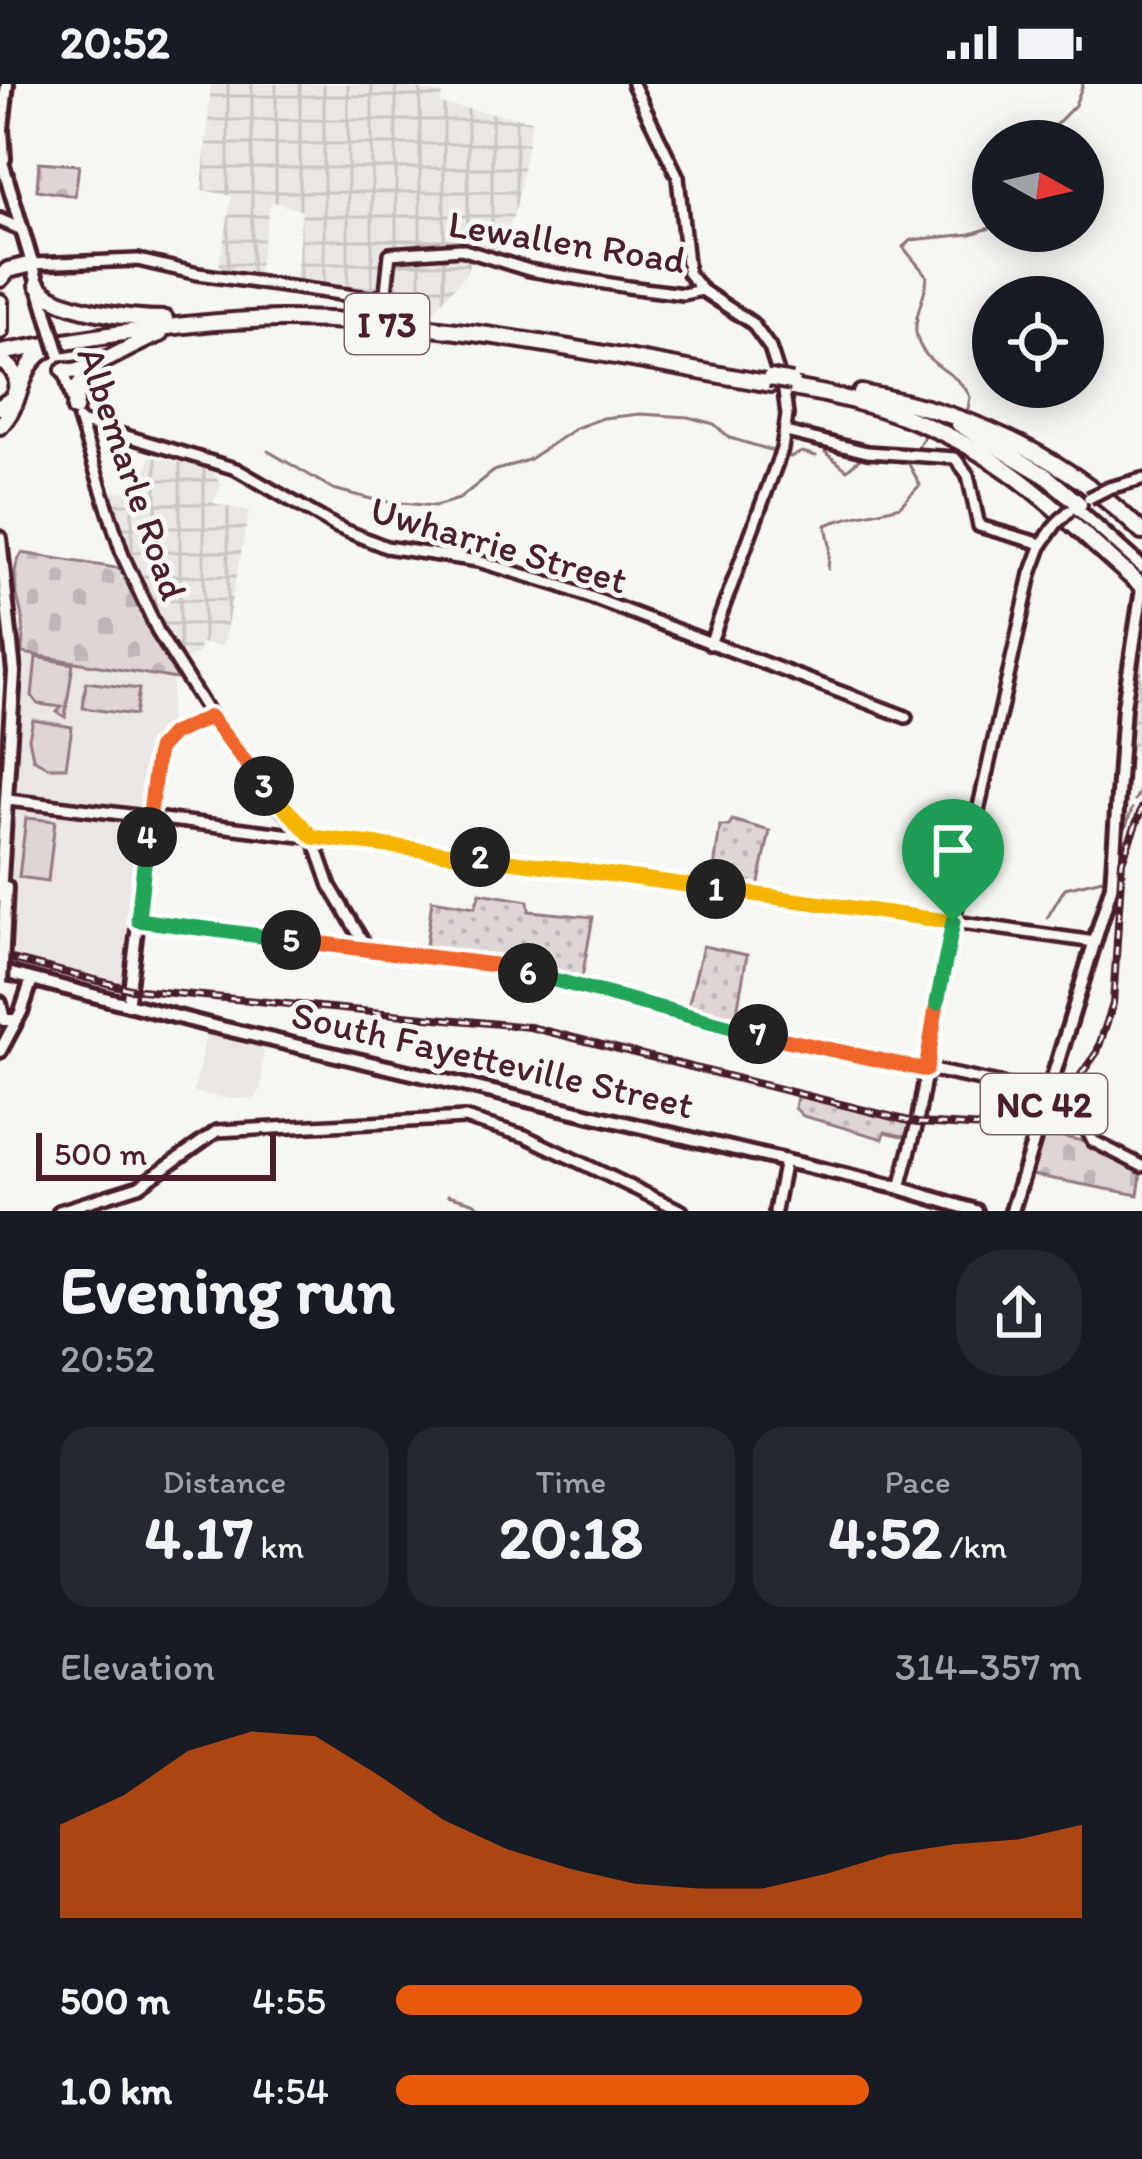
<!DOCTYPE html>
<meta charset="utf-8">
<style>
body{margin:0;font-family:Itim,sans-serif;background:#242831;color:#f1f3f6;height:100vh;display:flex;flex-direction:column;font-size:45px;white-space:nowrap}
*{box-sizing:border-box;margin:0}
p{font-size:39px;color:#9ea1a6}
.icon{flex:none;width:66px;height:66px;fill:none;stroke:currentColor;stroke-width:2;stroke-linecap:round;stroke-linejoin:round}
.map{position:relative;height:1127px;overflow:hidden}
.panel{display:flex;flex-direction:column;background:#171b24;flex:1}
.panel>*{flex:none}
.needle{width:78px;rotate:98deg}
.tools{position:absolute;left:972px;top:36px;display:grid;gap:24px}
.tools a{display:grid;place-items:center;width:132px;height:132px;border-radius:50%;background:#171b24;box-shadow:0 6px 30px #0003;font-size:60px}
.scale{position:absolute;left:36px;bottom:30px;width:240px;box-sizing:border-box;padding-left:12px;border:6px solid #4a1f2b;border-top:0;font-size:33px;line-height:42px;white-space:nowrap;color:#4a1f2b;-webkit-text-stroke:9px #f6f6f2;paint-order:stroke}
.pin{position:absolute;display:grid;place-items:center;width:102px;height:102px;color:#fff;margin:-123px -51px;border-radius:50% 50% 50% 0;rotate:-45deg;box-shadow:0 0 12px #0007}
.pin .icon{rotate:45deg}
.km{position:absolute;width:60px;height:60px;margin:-30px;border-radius:50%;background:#222;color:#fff;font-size:33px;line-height:60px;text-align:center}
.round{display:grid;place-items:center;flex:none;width:126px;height:126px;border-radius:48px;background:#242831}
.headline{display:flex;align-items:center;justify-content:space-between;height:204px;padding:0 60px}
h1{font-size:66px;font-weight:800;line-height:90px}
.figures{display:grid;grid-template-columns:repeat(3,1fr);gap:18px;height:204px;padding:12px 60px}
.figures div{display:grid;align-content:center;border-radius:30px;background:#242831;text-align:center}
.figures b{font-size:60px;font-weight:800}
.figures small{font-size:33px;font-weight:400}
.figures p{font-size:33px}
.chart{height:336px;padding:24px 60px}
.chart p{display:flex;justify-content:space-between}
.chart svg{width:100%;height:216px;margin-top:12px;fill:#ea580c;opacity:.7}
ul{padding:0 60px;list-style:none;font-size:39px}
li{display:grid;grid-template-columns:192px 144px 1fr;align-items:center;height:90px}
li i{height:30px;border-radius:15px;background:#ea580c}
.status{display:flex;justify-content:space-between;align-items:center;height:84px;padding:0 60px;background:#171b24;direction:ltr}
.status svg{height:33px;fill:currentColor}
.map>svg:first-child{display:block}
</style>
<div class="status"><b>20:52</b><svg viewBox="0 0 49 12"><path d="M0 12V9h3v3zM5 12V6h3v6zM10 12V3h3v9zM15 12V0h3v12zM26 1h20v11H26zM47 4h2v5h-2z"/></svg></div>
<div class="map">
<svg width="1142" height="1127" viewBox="0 0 1142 1127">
<defs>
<pattern id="industrial-grid" width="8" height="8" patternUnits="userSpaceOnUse" patternTransform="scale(3)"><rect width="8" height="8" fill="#e9e6e3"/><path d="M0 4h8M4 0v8" fill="none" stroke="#c9c5c3"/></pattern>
<pattern id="cemetery-stones" width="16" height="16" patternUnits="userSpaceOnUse" patternTransform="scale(3)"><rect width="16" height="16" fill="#ddd6d5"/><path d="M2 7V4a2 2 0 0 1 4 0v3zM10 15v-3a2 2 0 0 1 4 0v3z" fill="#bfb7b7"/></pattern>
<pattern id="park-dots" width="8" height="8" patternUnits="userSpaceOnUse" patternTransform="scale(3)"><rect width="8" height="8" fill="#ddd6d5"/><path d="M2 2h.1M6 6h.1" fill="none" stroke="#bfb7b7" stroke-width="1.8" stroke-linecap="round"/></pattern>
</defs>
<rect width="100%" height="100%" fill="#f6f6f2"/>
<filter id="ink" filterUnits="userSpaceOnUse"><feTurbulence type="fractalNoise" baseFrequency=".00833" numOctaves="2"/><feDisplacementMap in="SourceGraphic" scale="24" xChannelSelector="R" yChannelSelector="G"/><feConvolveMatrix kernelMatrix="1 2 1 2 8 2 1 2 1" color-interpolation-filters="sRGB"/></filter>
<g filter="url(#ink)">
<path fill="#e9e6e3" d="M 25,571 L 173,594 L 168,645 L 153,666 L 144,725 L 17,708 Z
M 19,722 L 143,738 L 124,901 L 9,869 L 15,726 Z
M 208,942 L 264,956 L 261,1004 L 256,1014 L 230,1015 L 194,1008 Z"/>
<path fill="url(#industrial-grid)" d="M 211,0 L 388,0 L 442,10 L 440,20 L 532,36 L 516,123 L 500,172 L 477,163 L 464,192 L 432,229 L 379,225 L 377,211 L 295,200 L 302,127 L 271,117 L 257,193 L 218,188 L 232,112 L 202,106 Z
M 150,373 L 210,384 L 221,401 L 213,419 L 249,427 L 223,562 L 200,559 L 199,570 L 178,577 L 134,488 L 105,408 L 136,407 L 138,398 L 145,395 Z
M 1142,537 L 1142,670 L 1125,665 L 1126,624 Z"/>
<path fill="#ddd6d5" stroke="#947a80" stroke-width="3" d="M 36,573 L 73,580 L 65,633 L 57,628 L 62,623 L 38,620 L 32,612 Z
M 86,598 L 139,605 L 135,631 L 83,624 Z
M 33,636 L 72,643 L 66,683 L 48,683 L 33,674 L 29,654 Z
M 26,734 L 55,737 L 48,797 L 19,793 Z"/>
<path fill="url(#cemetery-stones)" stroke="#947a80" stroke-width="3" d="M 39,78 L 79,81 L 75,112 L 37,106 Z
M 22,469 L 123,485 L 182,596 L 22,569 C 22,559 24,549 23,538 C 19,513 7,492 22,469 Z
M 1040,1048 L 1083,1057 L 1142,1085 L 1138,1111 L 1027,1090 Z"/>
<path fill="url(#park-dots)" stroke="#947a80" stroke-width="3" d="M 732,736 L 770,747 L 757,808 L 712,799 L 720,742 L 729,742 Z
M 480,809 L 528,817 L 529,827 L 593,833 L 581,899 L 521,882 L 425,869 L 432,816 L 475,823 Z
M 703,862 L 747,871 L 735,939 L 687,927 Z
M 797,1012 L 913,1040 L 907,1053 L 885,1048 L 883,1055 L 803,1032 L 795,1024 Z"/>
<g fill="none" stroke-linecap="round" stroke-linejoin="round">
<path stroke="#8e747a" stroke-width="3" d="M 1040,57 L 1075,21 L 1083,0
M 959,330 L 968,325 L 970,313 C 958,285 921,284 916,248 C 914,230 926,212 927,192 L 903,163 L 911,156 L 971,150 L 993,143
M 268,367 L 333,405 L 379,417 L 435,422 L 459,415 L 494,387 L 528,376 L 576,344 L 603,334 L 641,330 L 688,333 L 714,340 L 730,354 L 777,368
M 916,367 L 925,350
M 825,368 L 847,386 L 863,372 L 907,379
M 785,371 L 791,373 L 802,368 L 816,372
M 828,485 L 830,462 L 826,441 C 850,431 876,429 900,422 L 920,401 L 909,380 L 913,375
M 1135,716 L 1142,703
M 1123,751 L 1132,725
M 1120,773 L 1123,755
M 1047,834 L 1065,804 L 1111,793
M 448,1111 L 473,1118 L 486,1127"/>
<g stroke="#4a1f2b" stroke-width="18">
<path id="secondary" d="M 633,0 L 678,93 L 688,189 L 702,206 L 752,239 L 770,264 L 784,307 L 787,331 L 782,365 L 710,560
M 32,180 L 138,176 L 198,190 L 375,215 L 386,208 L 390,170 L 461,165 L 529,186 L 628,203 L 683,210 L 702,206
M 64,286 L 73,319
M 79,335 L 123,472 L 159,550 L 220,647 L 283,726 L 313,753 L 330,802 L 368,866
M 80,338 L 236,385 L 337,443 L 386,463 L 478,477 L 561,502 L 906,633
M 786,348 L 867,368 L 955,374 L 968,391 L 979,442 L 1042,460
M 1109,404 L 1142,395
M 8,716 L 658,796 L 1095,858
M 138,836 L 502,882 L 736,945 L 1047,1010 L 1074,1024 L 1093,1057 L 1142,1082
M 128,919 L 159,665 L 172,650 L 210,633
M 900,1104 L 917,1039 L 953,839 L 1031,490 L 1042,460 L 1056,440
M 59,1127 L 139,1102 L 217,1047 L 465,1034 L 525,1052 L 682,1127
M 775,1127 L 785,1076"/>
</g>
<g stroke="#4a1f2b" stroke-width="20">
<path id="primary" d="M 0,71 L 52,247
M 4,75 L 2,45 L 7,0
M 0,136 L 21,145
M 1075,423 L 1142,483
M 0,454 L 14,588 L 0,812
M 3,863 L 6,803
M 0,887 L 205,940 L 900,1104 L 976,1127
M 0,919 L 4,936 L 16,936
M 0,967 L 21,928 L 31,898
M 1012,1127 L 1112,801 L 1124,622 L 1142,505"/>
</g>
<g stroke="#4a1f2b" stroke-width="22">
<path id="highway" d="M 0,195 L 8,186 L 32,180
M 38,201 C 54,227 135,235 165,235
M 0,218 L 0,247
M 0,269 C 94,253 186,236 282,235 C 446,235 610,272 771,300
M 0,277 C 16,284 21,298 13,314 L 0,323
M 64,286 C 86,293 134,258 160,250
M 793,304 C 871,317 943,341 1008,387 C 1056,421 1097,465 1142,502
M 861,309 C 969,328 1064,371 1142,448
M 75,325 L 78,303 L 88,288
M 959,340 L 1046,392 L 1079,420
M 0,342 C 25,317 17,279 50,264"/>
</g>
<use href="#secondary" stroke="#f6f6f2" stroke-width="9"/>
<use href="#primary" stroke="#f6f6f2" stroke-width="10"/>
<use href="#highway" stroke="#f6f6f2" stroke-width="14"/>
<g stroke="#4a1f2b" stroke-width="8">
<path id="rail" d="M 0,872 L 130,905 L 530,943 L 917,1039 L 987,1043 L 1025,1033 L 1053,1018 L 1075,999 L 1097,968 L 1113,920 L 1122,777 L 1142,724"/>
</g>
<use href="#rail" stroke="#f6f6f2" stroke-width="3" stroke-dasharray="9" stroke-linecap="butt"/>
<g stroke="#4a1f2b" stroke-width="18" stroke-linecap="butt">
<path id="secondary-bridge" d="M 1089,414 L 1109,404
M 1056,440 L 1069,427"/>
</g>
<g stroke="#4a1f2b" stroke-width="20" stroke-linecap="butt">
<path id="primary-bridge" d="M 52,247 L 59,270
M 1,899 L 3,863"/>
</g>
<g stroke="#4a1f2b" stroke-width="22" stroke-linecap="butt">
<path id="highway-bridge" d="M 770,294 L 792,298"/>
</g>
<use href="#secondary-bridge" stroke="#f6f6f2" stroke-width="9"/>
<use href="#primary-bridge" stroke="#f6f6f2" stroke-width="10"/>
<use href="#highway-bridge" stroke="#f6f6f2" stroke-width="14"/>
</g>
</g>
<g fill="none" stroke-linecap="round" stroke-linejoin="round" filter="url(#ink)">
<g stroke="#fff" stroke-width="24">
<path id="split-1" d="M 716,805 L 953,838"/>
</g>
<g stroke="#fff" stroke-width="24">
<path id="split-2" d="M 480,773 L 716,805"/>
</g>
<g stroke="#fff" stroke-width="24">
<path id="split-3" d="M 264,702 L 313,753 L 480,773"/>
</g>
<g stroke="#fff" stroke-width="24">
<path id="split-4" d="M 147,753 L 158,665 L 172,650 L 210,633 L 264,702"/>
</g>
<g stroke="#fff" stroke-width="24">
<path id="split-5" d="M 147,753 L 138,836 L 291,856"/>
</g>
<g stroke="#fff" stroke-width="24">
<path id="split-6" d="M 291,856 L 502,882 L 528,889"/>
</g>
<g stroke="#fff" stroke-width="24">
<path id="split-7" d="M 528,889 L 758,950"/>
</g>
<g stroke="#fff" stroke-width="24">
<path id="split-8" d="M 758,950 L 926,986 L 937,919"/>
</g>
<g stroke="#fff" stroke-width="24">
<path id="split-9" d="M 937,919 L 953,838"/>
</g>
<use href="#split-1" stroke="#f5b400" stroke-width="15"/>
<use href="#split-2" stroke="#f5b400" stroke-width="15"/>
<use href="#split-3" stroke="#f5b400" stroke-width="15"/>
<use href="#split-4" stroke="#f0652b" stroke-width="15"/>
<use href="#split-5" stroke="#22a559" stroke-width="15"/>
<use href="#split-6" stroke="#f0652b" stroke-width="15"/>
<use href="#split-7" stroke="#22a559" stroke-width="15"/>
<use href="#split-8" stroke="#f0652b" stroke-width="15"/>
<use href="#split-9" stroke="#22a559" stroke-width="15"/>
</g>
<g text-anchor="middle" stroke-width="10" stroke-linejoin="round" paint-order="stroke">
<g fill="#f6f6f2" stroke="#7e6067" stroke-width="3">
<rect x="345" y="210" width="84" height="60" rx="9"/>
<rect x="981" y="990" width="126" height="60" rx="9"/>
</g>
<g font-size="36" font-weight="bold" fill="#4a1f2b">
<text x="387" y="253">I 73</text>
<text x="1044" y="1033">NC 42</text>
</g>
<g font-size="39" fill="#4a1f2b" stroke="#f6f6f2">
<text transform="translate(567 157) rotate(9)" y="14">Lewallen Road</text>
<text transform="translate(133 389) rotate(71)" y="14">Albemarle Road</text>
<text transform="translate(499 460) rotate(16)" y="14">Uwharrie Street</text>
<text transform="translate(493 975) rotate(13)" y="14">South Fayetteville Street</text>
</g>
</g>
</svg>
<div class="tools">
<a><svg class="needle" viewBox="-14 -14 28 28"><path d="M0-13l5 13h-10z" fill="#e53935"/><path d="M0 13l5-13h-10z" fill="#9ea1a6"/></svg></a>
<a><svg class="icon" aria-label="locate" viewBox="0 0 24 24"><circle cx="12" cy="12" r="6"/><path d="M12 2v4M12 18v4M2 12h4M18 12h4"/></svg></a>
</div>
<div class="scale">500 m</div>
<div class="pin" style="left:953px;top:838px;background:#1e9e55"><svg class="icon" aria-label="arrive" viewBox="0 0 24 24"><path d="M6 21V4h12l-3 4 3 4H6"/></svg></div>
<b class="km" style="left:716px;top:805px">1</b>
<b class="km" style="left:480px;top:773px">2</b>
<b class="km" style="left:264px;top:702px">3</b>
<b class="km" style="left:147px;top:753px">4</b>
<b class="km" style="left:291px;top:856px">5</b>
<b class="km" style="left:528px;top:889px">6</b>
<b class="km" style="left:758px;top:950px">7</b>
</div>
<section class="panel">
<div class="headline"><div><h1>Evening run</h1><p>20:52</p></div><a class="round"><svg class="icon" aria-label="share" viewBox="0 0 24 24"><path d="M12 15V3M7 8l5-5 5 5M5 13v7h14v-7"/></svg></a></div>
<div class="figures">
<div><p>Distance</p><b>4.17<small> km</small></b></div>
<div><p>Time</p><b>20:18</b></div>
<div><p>Pace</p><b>4:52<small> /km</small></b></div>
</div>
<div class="chart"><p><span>Elevation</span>314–357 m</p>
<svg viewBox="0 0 160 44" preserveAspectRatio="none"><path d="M0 44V25L10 19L20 10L30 6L40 7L50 15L60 24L70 30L80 34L90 37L100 38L110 38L120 35L130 31L140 29L150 28L160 25V44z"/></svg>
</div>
<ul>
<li><b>500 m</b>4:55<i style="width:68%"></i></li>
<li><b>1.0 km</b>4:54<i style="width:69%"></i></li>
</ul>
</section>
